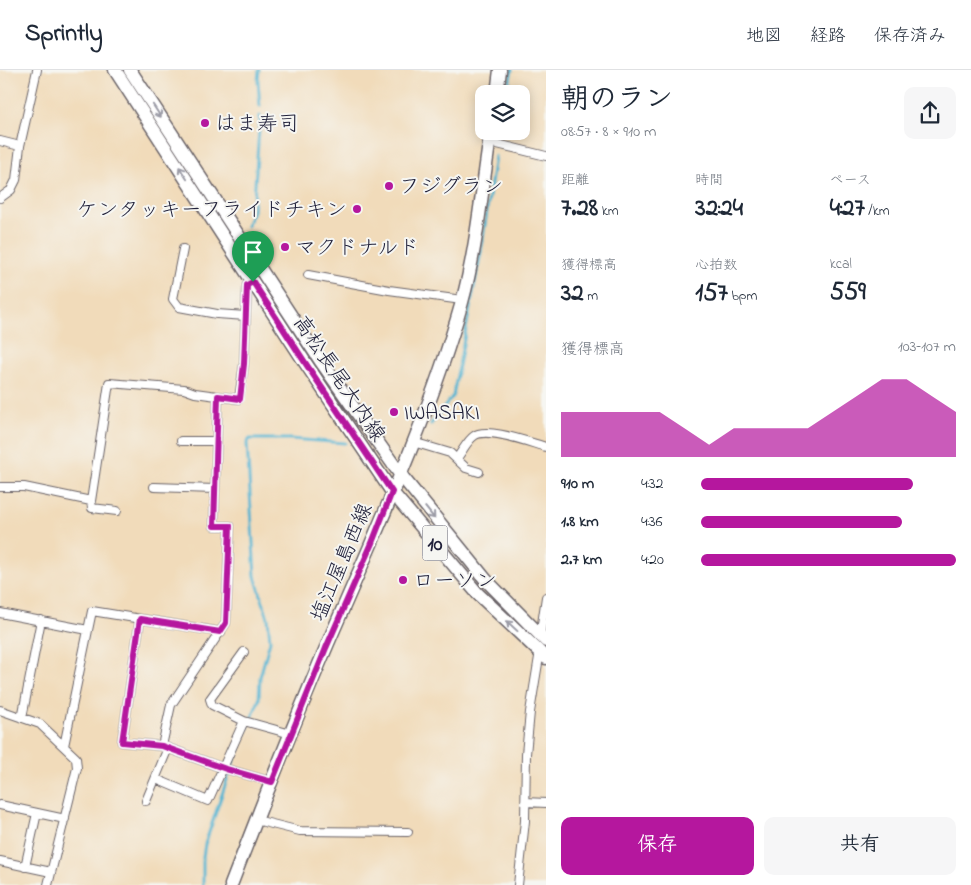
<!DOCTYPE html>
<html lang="ja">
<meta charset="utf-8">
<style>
body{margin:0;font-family:"Indie Flower","Klee One",sans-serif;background:#f6f6f7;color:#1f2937;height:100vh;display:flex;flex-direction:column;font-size:19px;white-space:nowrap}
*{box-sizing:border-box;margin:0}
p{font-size:16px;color:#747a83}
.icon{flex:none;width:28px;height:28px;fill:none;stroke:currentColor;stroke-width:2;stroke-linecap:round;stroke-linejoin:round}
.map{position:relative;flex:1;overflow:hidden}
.details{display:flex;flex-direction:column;background:#fff;width:425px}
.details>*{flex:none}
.controls{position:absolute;left:475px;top:15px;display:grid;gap:10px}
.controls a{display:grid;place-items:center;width:55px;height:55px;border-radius:10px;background:#fff;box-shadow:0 2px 12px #0003;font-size:25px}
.pin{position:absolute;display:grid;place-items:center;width:42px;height:42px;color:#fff;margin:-51px -21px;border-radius:50% 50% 50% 0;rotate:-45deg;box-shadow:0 0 5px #0007}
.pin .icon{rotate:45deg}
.round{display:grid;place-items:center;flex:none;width:52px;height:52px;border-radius:10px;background:#f6f6f7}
.summary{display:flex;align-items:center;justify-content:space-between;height:85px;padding:0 15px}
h1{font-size:28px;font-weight:700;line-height:38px}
.metrics{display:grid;grid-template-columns:repeat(3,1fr);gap:8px;height:85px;padding:5px 15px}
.metrics div{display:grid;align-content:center}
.metrics b{font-size:25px;font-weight:700}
.metrics small{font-size:14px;font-weight:400}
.metrics p{font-size:14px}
.chart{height:140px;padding:10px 15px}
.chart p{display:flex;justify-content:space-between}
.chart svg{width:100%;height:90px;margin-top:5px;fill:#b5179e;opacity:.7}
.button{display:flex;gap:10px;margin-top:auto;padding:10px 15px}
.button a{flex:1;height:58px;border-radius:10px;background:#b5179e;color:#fff;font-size:20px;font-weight:700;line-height:58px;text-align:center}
.button a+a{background:#f6f6f7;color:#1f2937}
ul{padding:0 15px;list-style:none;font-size:16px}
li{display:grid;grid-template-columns:80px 60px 1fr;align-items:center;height:38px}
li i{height:12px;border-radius:6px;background:#b5179e}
header{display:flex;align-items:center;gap:30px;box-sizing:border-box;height:70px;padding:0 25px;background:#fff;border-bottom:1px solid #e0e1e3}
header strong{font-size:24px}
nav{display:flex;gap:28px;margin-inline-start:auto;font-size:18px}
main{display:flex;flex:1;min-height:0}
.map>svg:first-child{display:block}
</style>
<header>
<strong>Sprintly</strong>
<nav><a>地図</a><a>経路</a><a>保存済み</a></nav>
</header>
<main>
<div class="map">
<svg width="546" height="815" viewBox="0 0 546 815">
<rect width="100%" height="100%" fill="#f6f6f2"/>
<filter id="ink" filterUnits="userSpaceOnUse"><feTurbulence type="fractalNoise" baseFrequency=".02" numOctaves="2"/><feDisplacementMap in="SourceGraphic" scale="10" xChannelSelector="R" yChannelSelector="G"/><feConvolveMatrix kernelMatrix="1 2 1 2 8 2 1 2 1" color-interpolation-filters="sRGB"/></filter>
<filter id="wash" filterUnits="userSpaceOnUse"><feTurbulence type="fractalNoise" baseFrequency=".0096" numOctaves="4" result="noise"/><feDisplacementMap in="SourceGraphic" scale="20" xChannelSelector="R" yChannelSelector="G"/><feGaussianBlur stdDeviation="1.12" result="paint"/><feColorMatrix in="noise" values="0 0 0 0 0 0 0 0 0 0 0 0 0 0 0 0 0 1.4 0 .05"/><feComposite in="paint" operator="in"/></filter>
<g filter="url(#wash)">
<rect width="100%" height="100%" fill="#f1dbba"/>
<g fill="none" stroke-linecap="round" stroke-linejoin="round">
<path stroke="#51b3d0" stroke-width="3" d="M 259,0 L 258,11 L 260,36
M 507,24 L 512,0
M 500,62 L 500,61
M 247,156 L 253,142 L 260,46
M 431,354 L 453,326 L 481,182 L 495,86
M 203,815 L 203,787 L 205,774 L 232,695 L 259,630 L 260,607 L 270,571 L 268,548 L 255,506 L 247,373 L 250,369 L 290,369 L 345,373"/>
</g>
</g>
<g filter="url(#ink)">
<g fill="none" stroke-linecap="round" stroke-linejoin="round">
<g stroke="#6a6367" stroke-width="10">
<path id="minor" d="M 0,71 L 20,76
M 489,72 L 546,86
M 0,128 L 11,120 L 16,110 L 20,76 L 37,0
M 183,179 L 173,229 L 179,237 L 217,244 L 246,246
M 308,205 L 389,220 L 462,230
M 181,371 L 216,371
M 413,372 L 450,383 L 466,398 L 479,402
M 457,388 C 462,382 467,371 474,366 C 486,356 531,373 546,377
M 0,417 L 24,417 L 91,431
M 154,417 L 215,419
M 117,441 L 92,438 L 91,431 L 109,313 L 184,319 L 195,323 L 239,329 L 244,294 L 247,215 L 253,212
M 0,543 L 88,560
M 140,549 L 122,672 L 162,676 L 223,698 L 272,712
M 540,567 L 546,527
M 0,640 L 40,654 L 76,688 L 77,698 L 48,815
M 22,648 L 41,550
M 244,651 L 291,664
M 64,676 L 92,541 L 221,562
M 162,676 L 171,635 L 226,553 L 230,456 L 214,456 L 218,326
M 156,709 L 208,731 L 244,651 L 212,635 L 210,629 L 244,582
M 146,731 L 168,678
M 525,732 L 546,733
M 0,735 L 65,749
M 256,750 L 300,761 L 408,762
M 0,791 L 51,802
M 25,797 L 37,743
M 518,815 L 525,751 L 526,684 L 530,642 L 540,581"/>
</g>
<g stroke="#6a6367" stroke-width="15">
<path id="primary" d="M 115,0 L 306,294 L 392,422 L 478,524 L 546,588
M 130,0 L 320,290 L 400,404 L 486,510 L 546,571
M 497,24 L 500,0
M 231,815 C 266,724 302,632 341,543 C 385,442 432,338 462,232 C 477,178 482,117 491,61"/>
</g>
<use href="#minor" stroke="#fff" stroke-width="8"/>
<use href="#primary" stroke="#fff" stroke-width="12"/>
</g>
<defs><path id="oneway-shaft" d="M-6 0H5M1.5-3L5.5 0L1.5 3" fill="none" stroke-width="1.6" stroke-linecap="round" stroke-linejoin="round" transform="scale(1.25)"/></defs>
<g stroke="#9c9ca7">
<use href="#oneway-shaft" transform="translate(157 41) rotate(57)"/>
<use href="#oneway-shaft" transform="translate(183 103) rotate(-123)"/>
<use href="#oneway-shaft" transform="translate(430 443) rotate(51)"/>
<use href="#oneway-shaft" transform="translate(512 556) rotate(-137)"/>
</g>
</g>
<g fill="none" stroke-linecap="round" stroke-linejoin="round" filter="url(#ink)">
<g stroke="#fff" stroke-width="10">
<path id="route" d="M 253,212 L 306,294 L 392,422 L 372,473 L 326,578 L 272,712 L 226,699 L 162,676 L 122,672 L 140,549 L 220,562 L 226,553 L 230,456 L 214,456 L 218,326 L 240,329 L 244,294 L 247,215 Z"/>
</g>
<use href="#route" stroke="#b5179e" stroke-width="6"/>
</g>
<g fill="#b5179e" stroke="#f6f6f2" stroke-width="2">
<circle cx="205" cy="53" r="5"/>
<circle cx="389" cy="116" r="5"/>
<circle cx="357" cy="139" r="5"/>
<circle cx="285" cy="177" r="5"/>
<circle cx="394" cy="342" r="5"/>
<circle cx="403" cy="510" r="5"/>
</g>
<g text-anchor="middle" stroke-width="4" stroke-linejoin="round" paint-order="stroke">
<rect fill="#f6f6f2" stroke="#626272" stroke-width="1" x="422.5" y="455.5" width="25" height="35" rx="4"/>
<g font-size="20" font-weight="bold" fill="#22223b">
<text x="435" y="480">10</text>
</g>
<g font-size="21" fill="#22223b" stroke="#f6f6f2" text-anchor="start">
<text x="215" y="60">はま寿司</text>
<text x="399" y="123">フジグラン</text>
<text x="347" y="146" text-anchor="end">ケンタッキーフライドチキン</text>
<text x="295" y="184">マクドナルド</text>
<text x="404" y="349">IWASAKI</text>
<text x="413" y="517">ローソン</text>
</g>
<g font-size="21" fill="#22223b" stroke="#f6f6f2">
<text transform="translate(340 308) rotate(56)" y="7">高松長尾大内線</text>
<text transform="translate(341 492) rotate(-67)" y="7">塩江屋島西線</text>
</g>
</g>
</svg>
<div class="controls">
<a><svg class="icon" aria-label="layers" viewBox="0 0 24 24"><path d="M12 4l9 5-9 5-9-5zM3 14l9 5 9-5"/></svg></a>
</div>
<div class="pin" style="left:253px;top:212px;background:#1e9e55"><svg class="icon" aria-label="arrive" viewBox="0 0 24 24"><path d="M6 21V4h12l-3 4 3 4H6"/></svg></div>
</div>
<section class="details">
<div class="summary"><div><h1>朝のラン</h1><p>08:57 · 8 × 910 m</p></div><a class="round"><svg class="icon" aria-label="share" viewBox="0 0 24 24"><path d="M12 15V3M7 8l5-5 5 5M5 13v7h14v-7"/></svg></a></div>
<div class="metrics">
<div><p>距離</p><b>7.28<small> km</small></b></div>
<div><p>時間</p><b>32:24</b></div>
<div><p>ペース</p><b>4:27<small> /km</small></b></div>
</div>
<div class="metrics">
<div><p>獲得標高</p><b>32<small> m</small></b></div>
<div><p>心拍数</p><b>157<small> bpm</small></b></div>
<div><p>kcal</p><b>559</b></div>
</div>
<div class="chart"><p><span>獲得標高</span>103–107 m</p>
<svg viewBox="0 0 160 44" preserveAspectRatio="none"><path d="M0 44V22L10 22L20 22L30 22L40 22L50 30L60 38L70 30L80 30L90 30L100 30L110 22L120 14L130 6L140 6L150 14L160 22V44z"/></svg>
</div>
<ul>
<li><b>910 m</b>4:32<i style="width:83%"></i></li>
<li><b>1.8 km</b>4:36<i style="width:79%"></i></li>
<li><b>2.7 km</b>4:20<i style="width:100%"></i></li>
</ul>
<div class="button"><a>保存</a><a>共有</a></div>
</section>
</main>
